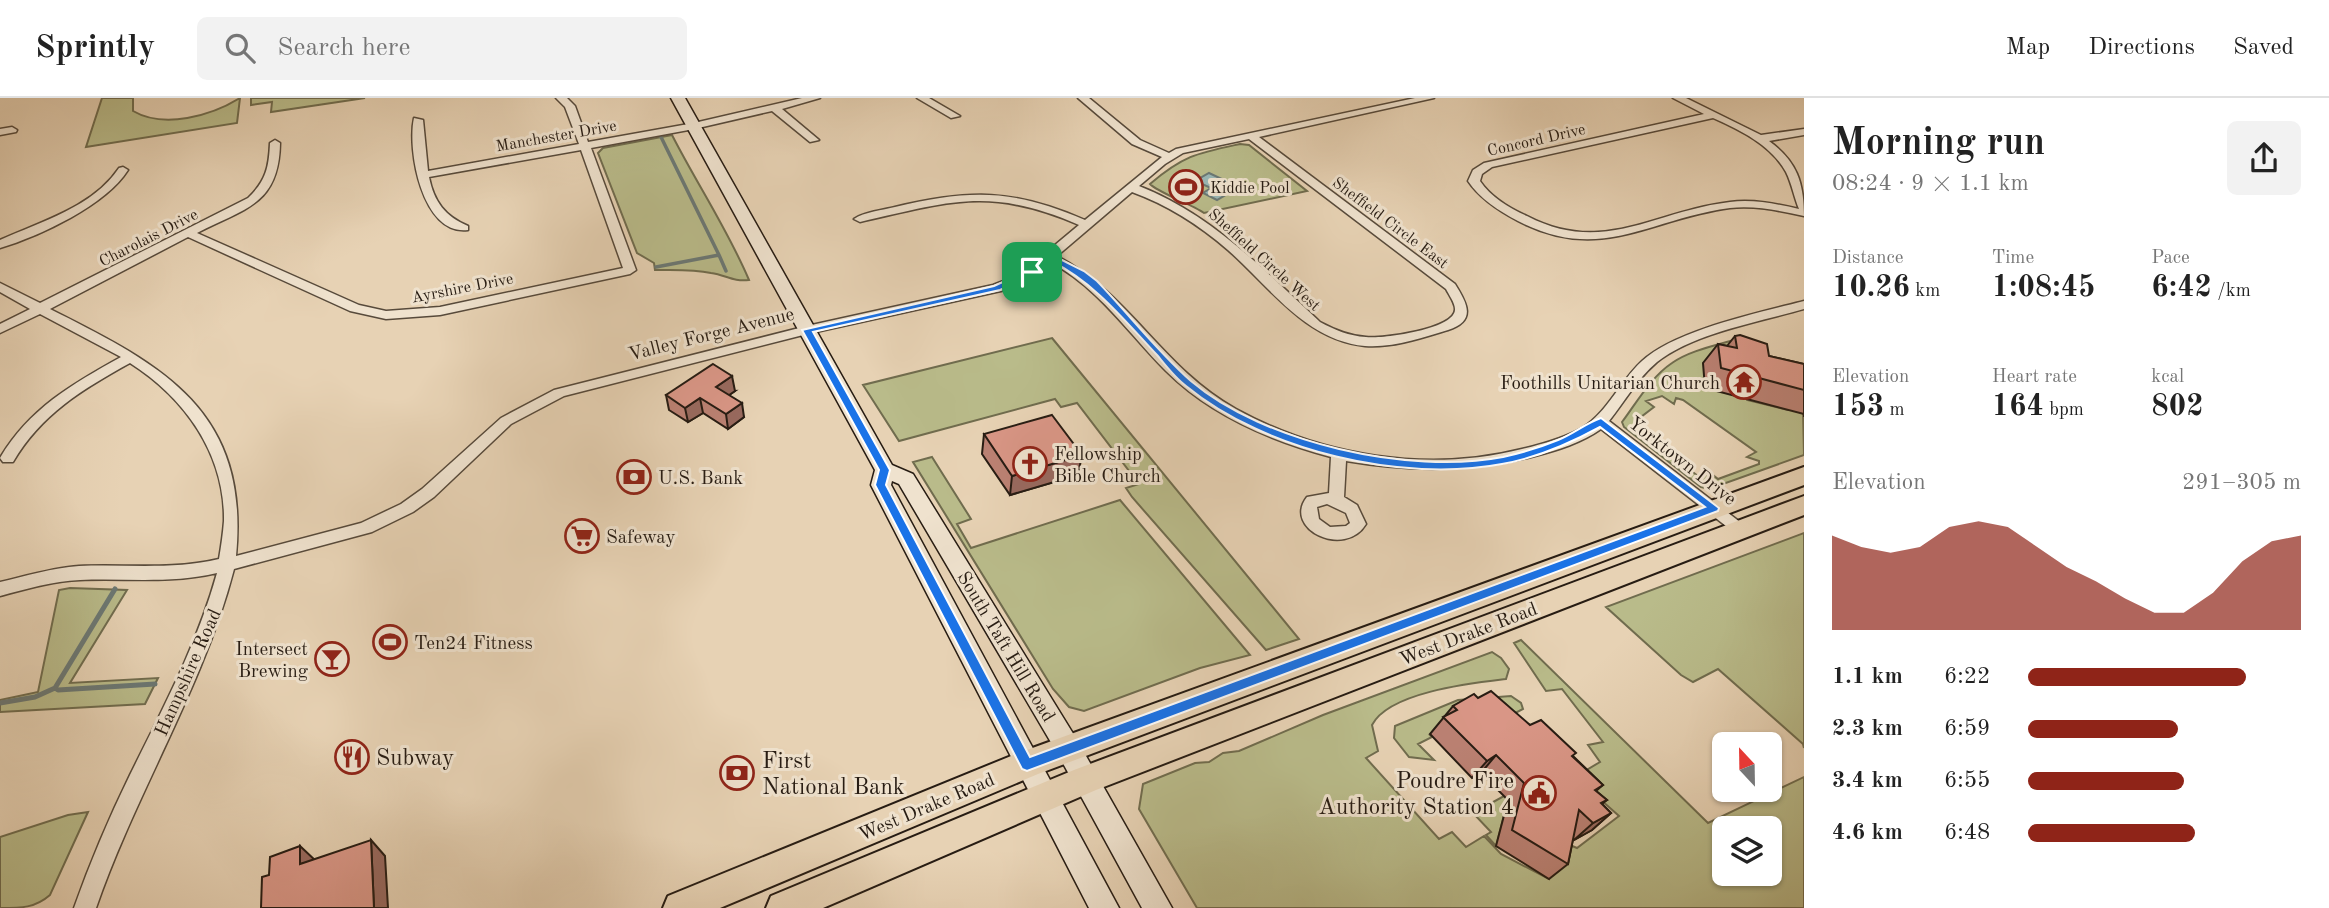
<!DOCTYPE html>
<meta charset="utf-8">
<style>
body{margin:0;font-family:"Old Standard TT",serif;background:#f2f2f2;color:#222;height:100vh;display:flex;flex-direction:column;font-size:26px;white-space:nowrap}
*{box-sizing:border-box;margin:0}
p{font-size:23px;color:#767676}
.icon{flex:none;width:38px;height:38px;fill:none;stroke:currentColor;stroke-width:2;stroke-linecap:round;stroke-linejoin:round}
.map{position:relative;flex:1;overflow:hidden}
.side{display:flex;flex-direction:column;background:#fff;width:525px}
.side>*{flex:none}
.needle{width:46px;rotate:338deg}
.buttons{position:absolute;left:1712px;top:634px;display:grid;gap:14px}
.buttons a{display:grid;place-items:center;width:70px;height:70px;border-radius:10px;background:#fff;box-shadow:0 2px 5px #0004;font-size:35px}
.pin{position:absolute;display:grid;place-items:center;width:60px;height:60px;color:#fff;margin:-30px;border-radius:14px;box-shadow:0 4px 10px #0006}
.round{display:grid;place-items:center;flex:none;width:74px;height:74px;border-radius:10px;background:#f2f2f2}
.headline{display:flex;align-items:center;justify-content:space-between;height:119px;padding:0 28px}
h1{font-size:38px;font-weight:700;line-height:52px}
.metrics{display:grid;grid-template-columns:repeat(3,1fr);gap:10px;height:119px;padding:7px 28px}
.metrics div{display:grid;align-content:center}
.metrics b{font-size:30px;font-weight:700}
.metrics small{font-size:19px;font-weight:400}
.metrics p{font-size:19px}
.chart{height:196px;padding:14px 28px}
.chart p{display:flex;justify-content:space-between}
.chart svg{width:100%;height:126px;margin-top:7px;fill:#8f2418;opacity:.7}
ul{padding:0 28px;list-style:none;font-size:23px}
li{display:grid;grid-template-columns:112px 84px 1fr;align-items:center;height:52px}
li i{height:18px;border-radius:9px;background:#8f2418}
header{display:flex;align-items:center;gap:42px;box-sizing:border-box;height:98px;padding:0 35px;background:#fff;border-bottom:2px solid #e0e0e0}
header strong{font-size:33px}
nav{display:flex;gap:38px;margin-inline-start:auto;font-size:24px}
.search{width:490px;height:63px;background:#f2f2f2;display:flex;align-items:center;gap:18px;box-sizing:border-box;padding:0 24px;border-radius:10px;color:#767676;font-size:26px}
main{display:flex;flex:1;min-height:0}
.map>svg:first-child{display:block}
</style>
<header>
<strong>Sprintly</strong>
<div class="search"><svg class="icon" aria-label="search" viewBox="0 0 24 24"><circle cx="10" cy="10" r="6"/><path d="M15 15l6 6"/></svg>Search here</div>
<nav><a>Map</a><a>Directions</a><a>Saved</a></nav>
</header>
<main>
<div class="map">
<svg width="1804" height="810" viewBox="0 0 1804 810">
<rect width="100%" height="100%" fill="#e7d2b4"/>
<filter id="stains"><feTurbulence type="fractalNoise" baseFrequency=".00286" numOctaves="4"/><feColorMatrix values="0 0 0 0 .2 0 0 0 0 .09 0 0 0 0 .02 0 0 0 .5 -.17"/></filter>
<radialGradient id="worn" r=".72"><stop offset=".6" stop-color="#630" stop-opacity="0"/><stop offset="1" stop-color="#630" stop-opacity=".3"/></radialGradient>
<path fill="#b9bb8a" stroke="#706c4e" stroke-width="2" fill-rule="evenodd" d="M 102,0 L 133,0 L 133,13 C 164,31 211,18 240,0 L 237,25 L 86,49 Z
M 251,0 L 365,0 L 271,14 L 272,4 L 251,7 Z
M 672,37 C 697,86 728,132 749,182 C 733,184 726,177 711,175 C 693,171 674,172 655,172 L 654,165 L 637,155 L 598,55 L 603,50 Z
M 1240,46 L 1249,47 L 1307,93 L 1204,115 C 1191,106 1157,94 1150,86 C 1184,57 1198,55 1240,46 Z
M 1052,240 L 1299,541 L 1266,552 L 1132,399 L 1126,390 L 1139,386 L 1077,305 L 1061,309 L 1055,301 L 899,343 L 863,287 Z
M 1734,242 L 1747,302 L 1788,312 L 1803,312 L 1804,357 L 1709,391 L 1701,389 L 1624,329 L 1622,324 C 1637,304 1651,279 1672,265 C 1689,253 1713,248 1734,242 ZM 1662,298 L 1674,306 L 1676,300 L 1683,302 L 1756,354 L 1747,359 L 1759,363 L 1759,366 L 1718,381 L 1709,374 L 1698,378 L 1635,331 L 1641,319 L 1654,309 L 1646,303 Z
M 932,359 L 971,421 L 957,426 L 971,450 L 1120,402 L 1250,557 L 1200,570 L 1084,613 L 1069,609 L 1053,591 L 913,364 Z
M 1804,435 L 1804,650 L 1803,646 L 1718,571 L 1693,584 L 1681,577 L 1606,509 Z
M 70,490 L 127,492 L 70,585 L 158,580 L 145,606 L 0,614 L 0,602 L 38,594 L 59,492 Z
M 1521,542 L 1708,725 L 1804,679 L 1804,810 L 1197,810 L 1139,711 L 1143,686 L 1195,665 L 1209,664 L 1223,655 L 1239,653 L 1323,617 L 1492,554 L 1501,560 L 1509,571 L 1506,581 C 1472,585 1389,594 1372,627 L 1378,653 L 1366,660 L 1439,741 L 1452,734 L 1466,749 L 1484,738 L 1501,756 L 1549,781 L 1558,742 L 1577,750 L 1619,718 L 1575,679 L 1600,664 L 1588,647 L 1603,644 L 1562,591 L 1546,593 L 1514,545 ZM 1724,730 L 1769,730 L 1769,775 L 1724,775 Z
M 1511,598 L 1521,605 L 1523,611 L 1502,622 L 1430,637 L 1432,639 L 1418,646 L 1434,662 L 1409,659 L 1394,640 L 1395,628 L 1458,602 Z
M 1504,698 L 1508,702 L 1496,748 L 1486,737 L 1491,734 L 1473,715 Z
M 88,714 L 50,797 C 35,810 22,810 0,810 L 0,739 L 68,717 Z"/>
<path fill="#98b6b5" stroke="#6b7874" stroke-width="2" d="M 1209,75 L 1239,89 L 1217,102 L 1203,95 L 1211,90 L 1195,83 Z"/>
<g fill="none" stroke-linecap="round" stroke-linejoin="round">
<path stroke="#6b7874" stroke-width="3.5" d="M 661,39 L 719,157
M 656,169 L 719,157 L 726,173"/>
<path stroke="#6b7874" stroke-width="5" d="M 55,590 L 58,592 L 155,586
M 0,605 L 35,599 L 55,590 L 115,491"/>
<g stroke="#574a3b" stroke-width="3">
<path id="street" d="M 556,0 L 567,0 L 575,8 L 588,44 L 694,25 L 802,0 L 820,0 L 782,11 L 819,42 L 810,44 L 772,13 L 694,31 L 591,50 L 636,172 L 630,176 L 440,217 L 386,221 L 350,213 L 188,139 L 50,211 C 164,268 250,313 236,458 L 361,425 L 401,406 L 422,391 L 501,320 L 554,292 L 807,228 L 993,187 L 1019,177 L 1079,127 C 990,88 949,104 860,124 L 854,121 C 864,114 883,112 895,109 C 970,91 1014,91 1085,122 L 1162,59 L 1132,46 L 1078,0 L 1089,0 L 1140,42 L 1169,55 L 1176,51 L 1415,0 L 1434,0 L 1259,39 L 1455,186 C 1467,205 1477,223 1448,232 C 1422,240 1393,250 1365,248 C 1305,242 1270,189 1228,152 C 1199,127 1168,107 1132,94 L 1057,158 C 1130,196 1162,270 1236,311 C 1322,358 1427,375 1522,351 C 1543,346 1564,340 1582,330 C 1608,314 1620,283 1642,263 C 1676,232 1758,215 1804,203 L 1804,211 C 1759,224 1694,235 1657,264 C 1637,281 1625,303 1609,323 L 1749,431 L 1747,435 L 1735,435 L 1601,331 C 1581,345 1558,352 1535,358 C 1471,374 1411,374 1346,363 L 1344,399 L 1357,407 L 1366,426 C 1345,461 1282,431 1307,399 L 1329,395 L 1331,359 C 1271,343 1211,318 1166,273 C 1128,235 1099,190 1050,164 L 1027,183 L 1001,193 L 807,236 L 564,298 L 511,326 L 434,399 L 413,414 L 372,434 L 234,471 C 203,590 136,694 96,810 L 74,810 C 90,765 109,720 130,677 C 163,610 197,547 217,475 C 171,486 126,480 80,482 C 53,483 26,491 0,498 L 0,484 C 26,478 52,470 79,468 C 126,466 173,472 219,461 C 221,449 223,436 224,423 C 225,356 185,300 130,265 C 83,291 41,316 13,364 L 3,364 L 0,360 C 29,311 72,286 121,259 L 40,216 L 0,235 L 0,226 L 30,211 L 0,194 L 0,185 L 40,205 L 248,100 C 266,83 269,69 270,45 L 275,42 L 280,45 C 279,107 245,110 197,135 L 359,207 L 386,213 L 440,209 L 623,170 L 581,52 L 429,79 C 434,104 445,118 468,128 L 468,132 C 422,138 407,51 414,20 L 423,22 L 428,73 L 579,46 L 565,9 ZM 1249,41 L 1446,191 C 1449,197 1455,205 1455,211 C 1456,231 1382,241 1366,239 C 1349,238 1335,232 1320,224 C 1264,172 1211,116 1139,88 L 1165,66 L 1183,55 ZM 1327,406 L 1346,415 L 1350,425 L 1346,428 L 1330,429 L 1319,421 L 1317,409 Z
M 917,0 L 929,0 L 960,18 L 951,20 Z
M 1673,0 L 1686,0 L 1761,37 L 1804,31 L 1804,37 L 1769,43 C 1797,63 1804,85 1804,118 C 1780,113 1755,107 1730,110 C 1648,121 1601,166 1518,123 C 1499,113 1480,101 1468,83 L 1473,72 L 1484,65 L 1704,16 ZM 1713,20 C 1740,32 1771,47 1786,74 C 1792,86 1794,99 1799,111 C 1777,106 1753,101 1730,104 C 1653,113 1604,158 1527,118 C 1509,110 1491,99 1480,83 L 1482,76 L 1492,69 Z
M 12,29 L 17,32 L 16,34 L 0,37 L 0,31 Z
M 123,69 L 128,72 C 106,107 40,138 0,150 L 0,142 C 42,123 93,109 119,70 Z"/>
</g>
<g stroke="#271c13" stroke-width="3">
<path id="secondary" d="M 671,0 L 685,0 L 892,367 L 913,376 L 1077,642 L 1172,810 L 1142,810 L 1059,658 L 899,386 L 892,383 L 891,387 L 1119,810 L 1089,810 L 871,387 L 875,372 Z"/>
</g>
<g stroke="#271c13" stroke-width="4">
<path id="primary" d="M 1804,369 L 1804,387 L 1038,676 L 720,810 L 663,810 L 668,798 L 1016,656 Z
M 1804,398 L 1804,417 L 1096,692 L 823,810 L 766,810 L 771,798 L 1074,672 Z"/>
</g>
<use href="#street" fill="#efe2ce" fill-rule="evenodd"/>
<use href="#secondary" fill="#efe2ce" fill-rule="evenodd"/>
<use href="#primary" fill="#e7d2b4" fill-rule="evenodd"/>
</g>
<path fill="#bb8173" stroke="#271c13" stroke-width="2" d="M 1735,238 L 1769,258 L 1804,266 L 1804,319 L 1804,316 L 1705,290 L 1703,265 L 1718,246 L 1727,248 Z
M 735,293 L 729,297 L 744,319 L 728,331 L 703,315 L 688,324 L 669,312 L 666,297 Z
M 984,336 L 1078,377 L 1010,397 L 982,356 Z
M 1478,600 L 1530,627 L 1573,658 L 1603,687 L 1596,693 L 1607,702 L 1602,706 L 1611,715 L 1592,732 L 1574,742 L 1573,741 L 1568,766 L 1549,781 L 1496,748 L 1508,702 L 1481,675 L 1472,680 L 1430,636 L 1453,608 Z"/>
<path fill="#98695e" stroke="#271c13" stroke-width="2" d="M 732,278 L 735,293 L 719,304 L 716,289 Z
M 700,300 L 703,315 L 688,324 L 685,310 Z
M 742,305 L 744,319 L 728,331 L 726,316 Z
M 1082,357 L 1078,377 L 1010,397 L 1012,378 Z
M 1496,657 L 1481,675 L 1472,680 L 1487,663 Z
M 1611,715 L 1592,732 L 1574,742 L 1593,725 Z
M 371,742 L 385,758 L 388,810 L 374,810 Z
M 300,748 L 317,764 L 300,766 Z"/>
<path fill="#d99686" stroke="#271c13" stroke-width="2" d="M 1740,237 L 1767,246 L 1769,258 L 1804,266 L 1804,292 L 1721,270 L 1718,246 L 1737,250 L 1735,238 Z
M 713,266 L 732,278 L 716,289 L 742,305 L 726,316 L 700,300 L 685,310 L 666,297 Z
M 1052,317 L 1082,357 L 1012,378 L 984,336 Z
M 1491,593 L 1530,627 L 1541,622 L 1576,655 L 1572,658 L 1603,687 L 1595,692 L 1607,702 L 1601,705 L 1611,715 L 1593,725 L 1579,712 L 1568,766 L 1512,732 L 1524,685 L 1496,657 L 1487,663 L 1443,619 L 1457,612 L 1453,608 L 1474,596 L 1478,600 Z
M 371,742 L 374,810 L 261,810 L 262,779 L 269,777 L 270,759 L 300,748 L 300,766 Z"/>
<path fill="#1a73e8" stroke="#fff" stroke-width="2" fill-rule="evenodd" d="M 1050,156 L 1084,173 L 1097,183 C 1128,215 1157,253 1191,283 C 1264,345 1409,377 1503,359 C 1521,355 1541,349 1558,342 C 1573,336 1586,325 1601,320 L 1719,410 L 1718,413 L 1027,673 L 1022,671 L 875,387 L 879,372 L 802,232 L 994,188 L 1029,172 ZM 1051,163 C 1096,186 1123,221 1157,257 C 1166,268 1175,280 1186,288 C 1265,353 1402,385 1502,366 C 1537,360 1569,346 1600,329 L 1705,409 L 1030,659 L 886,387 L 890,372 L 813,234 L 1000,192 L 1035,176 Z"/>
<defs>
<g id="stadium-ring" transform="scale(1.75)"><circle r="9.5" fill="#efe2ce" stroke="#8f2418" stroke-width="1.5"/><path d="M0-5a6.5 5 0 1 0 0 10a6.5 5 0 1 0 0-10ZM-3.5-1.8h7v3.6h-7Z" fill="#8f2418"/></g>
<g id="temple-ring" transform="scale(1.75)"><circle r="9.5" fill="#efe2ce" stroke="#8f2418" stroke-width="1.5"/><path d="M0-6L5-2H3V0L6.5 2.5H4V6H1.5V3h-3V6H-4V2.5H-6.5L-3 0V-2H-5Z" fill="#8f2418"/></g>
<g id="church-ring" transform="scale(1.75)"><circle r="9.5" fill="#efe2ce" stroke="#8f2418" stroke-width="1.5"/><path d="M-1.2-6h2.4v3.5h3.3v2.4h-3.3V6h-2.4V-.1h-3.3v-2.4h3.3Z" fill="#8f2418"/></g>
<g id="bank-ring" transform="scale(1.75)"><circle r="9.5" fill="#efe2ce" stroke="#8f2418" stroke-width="1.5"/><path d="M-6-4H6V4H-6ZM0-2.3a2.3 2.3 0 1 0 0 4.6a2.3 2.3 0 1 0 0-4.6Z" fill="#8f2418"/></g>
<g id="supermarket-ring" transform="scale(1.75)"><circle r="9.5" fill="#efe2ce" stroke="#8f2418" stroke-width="1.5"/><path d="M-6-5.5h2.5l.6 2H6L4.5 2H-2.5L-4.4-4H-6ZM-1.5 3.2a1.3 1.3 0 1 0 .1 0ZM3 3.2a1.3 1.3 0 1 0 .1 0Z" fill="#8f2418"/></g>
<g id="bar-ring" transform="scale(1.75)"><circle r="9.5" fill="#efe2ce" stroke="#8f2418" stroke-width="1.5"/><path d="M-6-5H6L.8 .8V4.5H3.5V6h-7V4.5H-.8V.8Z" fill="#8f2418"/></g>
<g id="restaurant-ring" transform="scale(1.75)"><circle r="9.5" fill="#efe2ce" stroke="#8f2418" stroke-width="1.5"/><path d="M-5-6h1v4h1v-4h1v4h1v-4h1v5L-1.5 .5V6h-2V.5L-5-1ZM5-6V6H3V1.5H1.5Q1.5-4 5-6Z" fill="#8f2418"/></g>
<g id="civic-ring" transform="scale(1.75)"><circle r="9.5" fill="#efe2ce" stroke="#8f2418" stroke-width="1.5"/><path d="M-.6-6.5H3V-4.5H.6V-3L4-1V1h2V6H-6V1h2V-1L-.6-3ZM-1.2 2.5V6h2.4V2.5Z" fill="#8f2418"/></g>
</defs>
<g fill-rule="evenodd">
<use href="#stadium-ring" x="1186" y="89"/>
<use href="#temple-ring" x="1744" y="284"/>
<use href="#church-ring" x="1030" y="366"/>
<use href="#bank-ring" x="634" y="379"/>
<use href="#supermarket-ring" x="582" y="438"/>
<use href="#stadium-ring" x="390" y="544"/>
<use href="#bar-ring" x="332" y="561"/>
<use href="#restaurant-ring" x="352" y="659"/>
<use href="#bank-ring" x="737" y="675"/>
<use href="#civic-ring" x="1539" y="695"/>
</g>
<g text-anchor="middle" stroke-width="6" stroke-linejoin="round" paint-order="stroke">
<g font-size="16" fill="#271c13" stroke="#efe2ce">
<text transform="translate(556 37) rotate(-10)" y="6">Manchester Drive</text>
<text transform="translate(1536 41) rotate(-13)" y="6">Concord Drive</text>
<text transform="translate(1391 124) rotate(37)" y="6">Sheffield Circle East</text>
<text transform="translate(148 139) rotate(-27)" y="6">Charolais Drive</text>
<text transform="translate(1265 161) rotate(42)" y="6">Sheffield Circle West</text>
<text transform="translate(462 189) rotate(-11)" y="6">Ayrshire Drive</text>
</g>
<g font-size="16" fill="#271c13" stroke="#efe2ce" text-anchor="start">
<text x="1210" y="95">Kiddie Pool</text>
</g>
<g font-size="19" fill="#271c13" stroke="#efe2ce">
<text transform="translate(711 235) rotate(-14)" y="7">Valley Forge Avenue</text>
<text transform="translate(1683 362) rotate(38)" y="7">Yorktown Drive</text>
<text transform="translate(1468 535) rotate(-21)" y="7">West Drake Road</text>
<text transform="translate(1007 548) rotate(59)" y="7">South Taft Hill Road</text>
<text transform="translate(187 574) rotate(-66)" y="7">Hampshire Road</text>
<text transform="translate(926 708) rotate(-23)" y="7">West Drake Road</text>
</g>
<g font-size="19" fill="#271c13" stroke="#efe2ce" text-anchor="start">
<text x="1720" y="291" text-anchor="end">Foothills Unitarian Church</text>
<text x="1054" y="362">Fellowship<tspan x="1054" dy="22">Bible Church</tspan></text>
<text x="658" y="386">U.S. Bank</text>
<text x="606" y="445">Safeway</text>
<text x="414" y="551">Ten24 Fitness</text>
<text x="308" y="557" text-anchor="end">Intersect<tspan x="308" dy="22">Brewing</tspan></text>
</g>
<g font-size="23" fill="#271c13" stroke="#efe2ce" text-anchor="start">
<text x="376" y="667">Subway</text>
<text x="762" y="670">First<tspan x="762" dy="26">National Bank</tspan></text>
<text x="1514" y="690" text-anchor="end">Poudre Fire<tspan x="1514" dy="26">Authority Station 4</tspan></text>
</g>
</g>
<rect width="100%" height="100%" filter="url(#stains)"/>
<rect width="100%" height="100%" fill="url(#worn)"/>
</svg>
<div class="buttons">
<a><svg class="needle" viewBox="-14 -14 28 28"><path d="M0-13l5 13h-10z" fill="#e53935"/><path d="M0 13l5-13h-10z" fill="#767676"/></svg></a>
<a><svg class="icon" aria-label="layers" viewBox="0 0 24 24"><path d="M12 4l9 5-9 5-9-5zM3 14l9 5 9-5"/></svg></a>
</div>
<div class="pin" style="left:1032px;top:174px;background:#1e9e55"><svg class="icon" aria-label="arrive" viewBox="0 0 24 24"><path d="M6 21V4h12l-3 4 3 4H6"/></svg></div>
</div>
<section class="side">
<div class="headline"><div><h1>Morning run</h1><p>08:24 · 9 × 1.1 km</p></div><a class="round"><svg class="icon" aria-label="share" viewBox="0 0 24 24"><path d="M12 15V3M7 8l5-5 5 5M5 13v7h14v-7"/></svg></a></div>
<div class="metrics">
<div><p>Distance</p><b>10.26<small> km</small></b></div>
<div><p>Time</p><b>1:08:45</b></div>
<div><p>Pace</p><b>6:42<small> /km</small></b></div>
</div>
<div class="metrics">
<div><p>Elevation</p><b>153<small> m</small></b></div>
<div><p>Heart rate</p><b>164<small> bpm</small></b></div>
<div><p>kcal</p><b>802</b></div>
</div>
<div class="chart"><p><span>Elevation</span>291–305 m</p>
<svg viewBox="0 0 160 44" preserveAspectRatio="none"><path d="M0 44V11L10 15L20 17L30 15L40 8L50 6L60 8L70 15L80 22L90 27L100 33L110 38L120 38L130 31L140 20L150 13L160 11V44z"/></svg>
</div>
<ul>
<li><b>1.1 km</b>6:22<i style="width:80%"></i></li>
<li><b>2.3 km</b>6:59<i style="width:55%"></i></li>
<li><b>3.4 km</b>6:55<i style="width:57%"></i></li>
<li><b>4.6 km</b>6:48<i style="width:61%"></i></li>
</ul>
</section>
</main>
